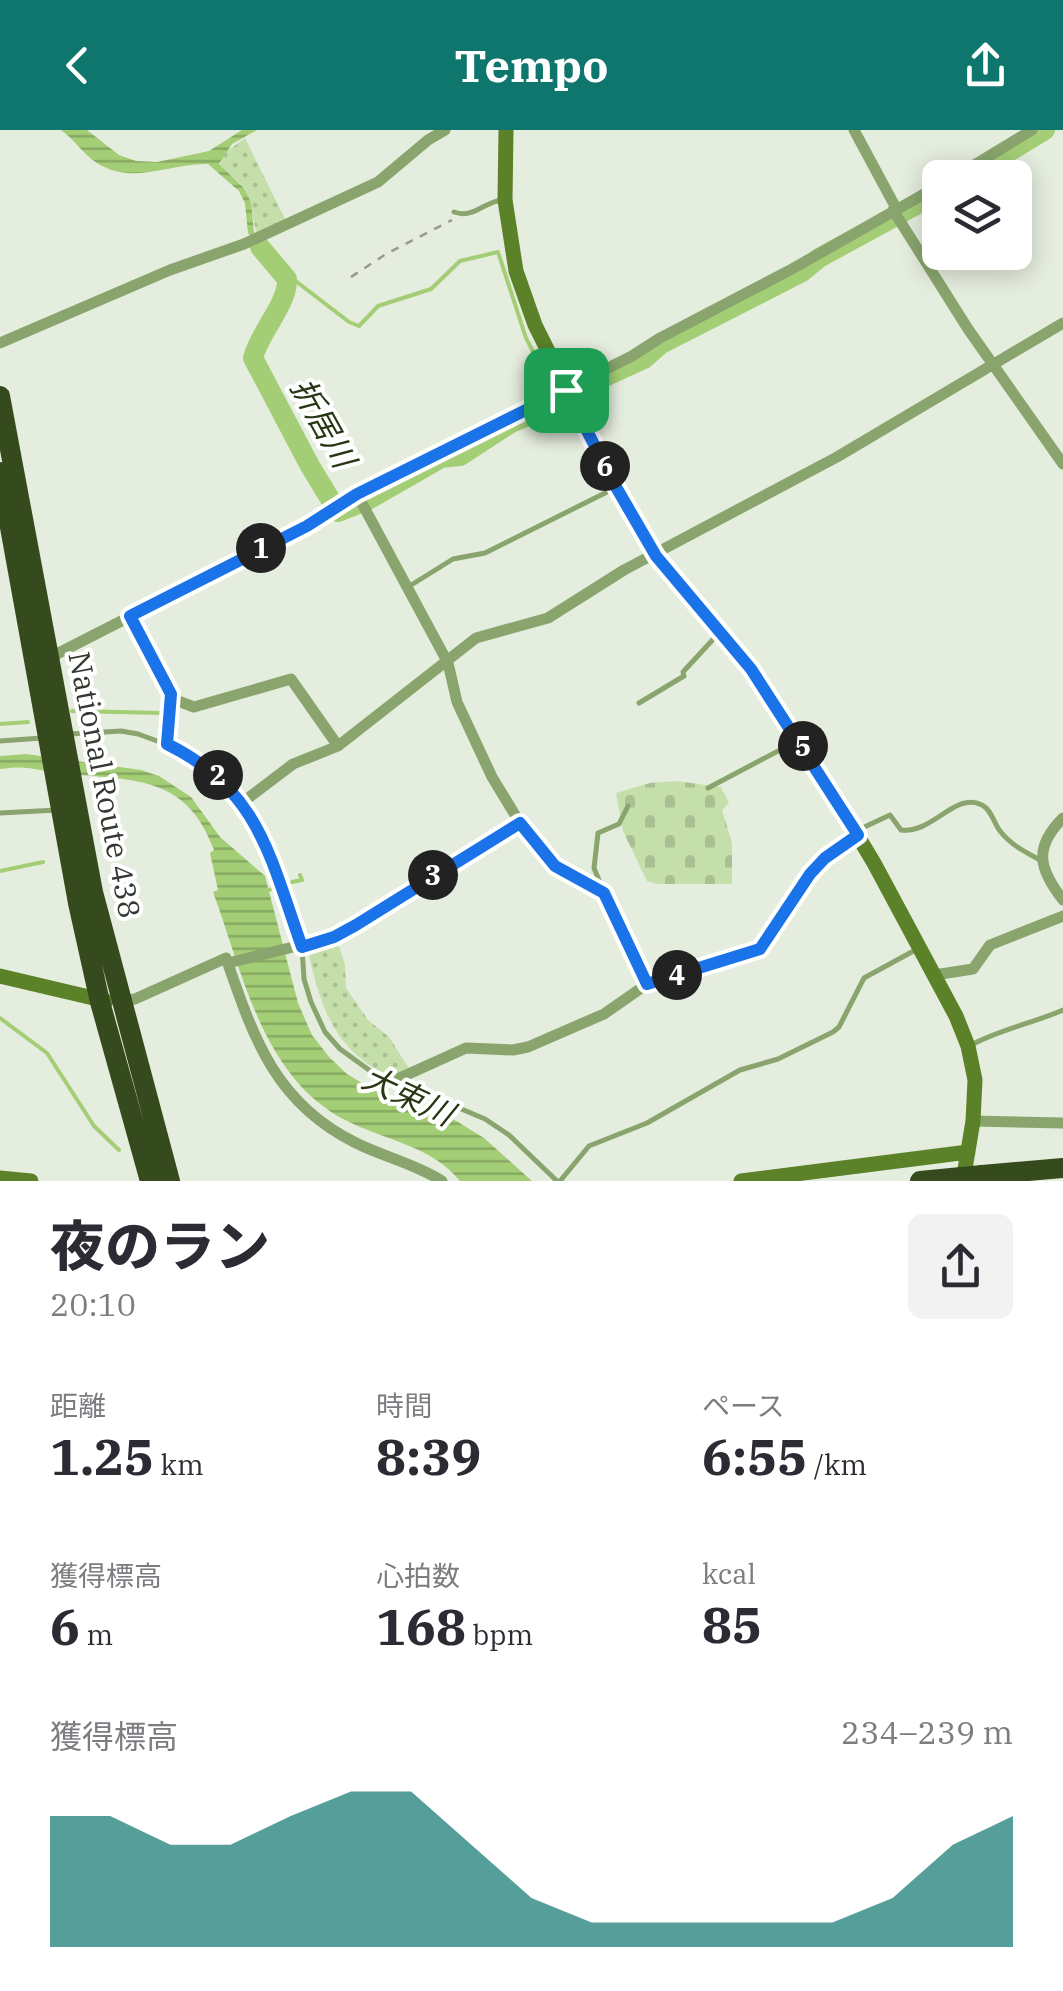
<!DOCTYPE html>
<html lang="ja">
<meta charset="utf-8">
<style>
body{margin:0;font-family:"IBM Plex Serif","Noto Sans JP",serif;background:#f2f2f3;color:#2b2b33;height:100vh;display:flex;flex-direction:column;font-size:38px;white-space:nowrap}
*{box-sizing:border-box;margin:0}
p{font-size:32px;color:#7c7c81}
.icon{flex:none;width:55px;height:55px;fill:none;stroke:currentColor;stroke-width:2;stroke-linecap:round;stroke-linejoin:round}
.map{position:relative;height:1051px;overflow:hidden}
.panel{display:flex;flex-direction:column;background:#fff;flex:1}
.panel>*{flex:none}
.fabs{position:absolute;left:922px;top:30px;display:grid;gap:20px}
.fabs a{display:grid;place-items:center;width:110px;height:110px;border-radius:15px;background:#fff;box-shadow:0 5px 25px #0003;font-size:50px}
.pin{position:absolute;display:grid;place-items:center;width:85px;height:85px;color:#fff;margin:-42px;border-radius:20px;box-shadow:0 5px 15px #0006}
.km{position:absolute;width:50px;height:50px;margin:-25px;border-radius:50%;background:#222;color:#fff;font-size:28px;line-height:50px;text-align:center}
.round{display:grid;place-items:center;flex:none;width:105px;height:105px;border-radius:15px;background:#f2f2f3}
.headline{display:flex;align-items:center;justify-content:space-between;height:170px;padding:0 50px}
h1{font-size:55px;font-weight:800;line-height:75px}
.figures{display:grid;grid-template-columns:repeat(3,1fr);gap:15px;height:170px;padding:10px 50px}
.figures div{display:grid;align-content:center}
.figures b{font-size:50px;font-weight:800}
.figures small{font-size:28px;font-weight:400}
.figures p{font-size:28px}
.chart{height:280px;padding:20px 50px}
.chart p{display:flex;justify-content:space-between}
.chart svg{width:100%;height:180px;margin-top:10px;fill:#0f766e;opacity:.7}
header{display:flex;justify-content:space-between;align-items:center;height:130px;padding:0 50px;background:#0f766e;color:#fff;font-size:45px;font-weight:800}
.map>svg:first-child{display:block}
</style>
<header><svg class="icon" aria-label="back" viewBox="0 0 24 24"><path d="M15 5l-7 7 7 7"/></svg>Tempo<svg class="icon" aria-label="share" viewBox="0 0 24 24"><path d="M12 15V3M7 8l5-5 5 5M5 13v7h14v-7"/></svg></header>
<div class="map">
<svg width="1063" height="1051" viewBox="0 0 1063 1051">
<defs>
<pattern id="grass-dots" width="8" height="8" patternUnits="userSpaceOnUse" patternTransform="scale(2.5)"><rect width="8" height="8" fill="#c4dfaa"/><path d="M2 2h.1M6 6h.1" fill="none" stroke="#a9c093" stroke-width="1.8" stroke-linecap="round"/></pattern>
<pattern id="cemetery-stones" width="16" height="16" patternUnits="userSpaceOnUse" patternTransform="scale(2.5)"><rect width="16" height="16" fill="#c4dfaa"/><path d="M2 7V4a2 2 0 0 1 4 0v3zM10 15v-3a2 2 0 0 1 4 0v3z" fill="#a9c093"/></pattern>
<pattern id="water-rules" width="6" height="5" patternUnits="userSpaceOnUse" patternTransform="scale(2.5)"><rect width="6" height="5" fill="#a3ce76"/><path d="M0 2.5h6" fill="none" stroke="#86a861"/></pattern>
</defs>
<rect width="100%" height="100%" fill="#e5edde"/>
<path fill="url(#grass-dots)" d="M 245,8 L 286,91 L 257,104 L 246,59 L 220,35 L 225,23 Z
M 338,813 L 345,834 L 346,858 L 368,890 L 389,907 L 410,940 L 390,947 C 333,918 322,880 308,822 Z"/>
<path fill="url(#cemetery-stones)" d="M 676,651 L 721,657 L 729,673 L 722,680 L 732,713 L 732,754 L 657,754 L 647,751 L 623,701 L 616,663 L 650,653 Z"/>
<path fill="url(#water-rules)" d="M 61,0 L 87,0 L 119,25 L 136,31 L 157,32 L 209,21 L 242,0 L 257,0 L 232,14 L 219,34 L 245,59 L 251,73 L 254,102 L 276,133 L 271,135 L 248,103 L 245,73 L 239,61 L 208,34 C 169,33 133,56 97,33 C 83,24 75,10 61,0 Z
M 26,624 L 141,640 L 159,646 L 191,667 L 220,707 L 265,746 L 298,873 L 312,905 L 329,927 L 347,944 L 387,968 L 453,989 L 484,1008 L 532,1051 L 460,1051 C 432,1016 384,1010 345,990 C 262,947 243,843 213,762 L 218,760 L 210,723 L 214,720 C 187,646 135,650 68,644 C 40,642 30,634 0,639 L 0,626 Z"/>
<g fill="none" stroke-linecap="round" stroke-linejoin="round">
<path stroke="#a3ce76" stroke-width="4" d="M 287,149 L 297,152 L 349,192 L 359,196 L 378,176 L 431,159 L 460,131 L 498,122 L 526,208 L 550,254
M 72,581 L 162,583
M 0,594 L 28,592
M 0,741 L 43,732
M 292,752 L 302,750 L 300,745
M 269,760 L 276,757
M 0,888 L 47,923 L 94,996 L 119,1020"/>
<path stroke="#a3ce76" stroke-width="20" d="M 966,48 L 1045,0
M 260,117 L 287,149 C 288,174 260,201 253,228 L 310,336 L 338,382 L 366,371 L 441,328 L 460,326 L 511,293 L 556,275
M 583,257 L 644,229 L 661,214 L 802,142 L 819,128 L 940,62"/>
<path stroke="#959b90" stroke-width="2.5" stroke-dasharray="8 8" stroke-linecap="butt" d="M 351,147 L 386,124 L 452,90"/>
<path stroke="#89a56d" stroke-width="5" d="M 454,82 C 473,89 484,72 502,70
M 408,457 L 453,429 L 485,423 L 611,360
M 639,573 L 684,546 L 683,542 L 718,504
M 70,604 L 121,601 L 138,604 L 171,616 L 203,633 L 222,649 L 258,696 L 302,817 L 304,849 L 311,872 L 325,902 L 340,919 L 369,940 L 485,989 L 509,1005 L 557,1051
M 0,611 L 42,608
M 708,658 L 797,611
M 0,683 L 57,680
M 858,700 L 890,685 L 901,700 C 933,704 955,661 982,675 C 992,680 994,694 1000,701 C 1011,715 1025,722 1040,730
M 603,760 L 594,738 L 598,703 L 619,694 L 628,676
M 973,914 C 1002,899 1033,893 1063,880
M 560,1051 L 589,1016 L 647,993 L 740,940 L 778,929 L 833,902 L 839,897 L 864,848 L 919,818"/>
<path stroke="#89a56d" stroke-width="11" d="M 854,0 L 896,78
M 953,48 L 1032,0
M 893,80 L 968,199 L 1063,334
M 0,213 L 170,140 L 244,114 L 378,52 L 428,10 L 445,0
M 357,364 L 448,533 L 457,572 L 492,647 L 520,693 L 555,736 L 604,763 L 647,854
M 131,486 L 171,564 L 178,571 L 194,577 L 291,549 L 338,616
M 47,529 L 307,396 L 357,364 L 632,226 L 660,208 L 792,139 L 940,55
M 167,614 L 171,564
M 243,672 L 293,634 L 338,616 L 476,508 L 548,488 L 624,440 L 837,327 L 1063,193
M 1063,688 C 1033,718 1039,739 1063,770
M 228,833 L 334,807 L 520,693
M 934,845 L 973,839 L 990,815 L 1063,786
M 120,871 L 135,869 L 226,828 C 254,909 275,973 356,1013 C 384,1027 416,1034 442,1051
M 393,951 L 466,918 L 513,920 L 528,917 L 604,884 L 647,854 L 760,819 L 810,744 L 825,728 L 858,705
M 973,991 L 1063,993"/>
<path stroke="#5b8228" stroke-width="15" d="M 506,0 L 505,70 L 516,141 L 535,195 L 616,357 L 671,447 L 751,539 L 800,610 L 874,733 L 956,886 L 968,916 L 975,950 L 973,991 L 963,1051
M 0,846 L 106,871
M 0,1048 L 31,1051
M 741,1051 L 968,1022"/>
<path stroke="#364b1d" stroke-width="20" d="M 0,266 L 93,762 L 170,1051
M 0,342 L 78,773 L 100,872 L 150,1051
M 982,1045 L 1063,1038"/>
<path stroke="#364b1d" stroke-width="20" d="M 920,1051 L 982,1045"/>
</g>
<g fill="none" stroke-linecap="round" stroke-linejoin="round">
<g stroke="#fff" stroke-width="20">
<path id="route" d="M 566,260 L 616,357 L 656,426 L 751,539 L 858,705 L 825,728 L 810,744 L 760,819 L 647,854 L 604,763 L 555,736 L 520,693 L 356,795 L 334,807 L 302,817 C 270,728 260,660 167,614 L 171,564 L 130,486 L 307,396 L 357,364 Z"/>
</g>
<use href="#route" stroke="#1a73e8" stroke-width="12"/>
</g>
<g text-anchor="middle" stroke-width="8" stroke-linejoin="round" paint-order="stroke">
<g font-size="30" fill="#353832" stroke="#fff">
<text transform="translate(104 655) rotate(79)" y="10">National Route 438</text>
</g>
<g font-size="32" font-style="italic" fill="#273713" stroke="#fff">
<text transform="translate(323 293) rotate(61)" y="11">折居川</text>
<text transform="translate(408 966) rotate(25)" y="11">大束川</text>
</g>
</g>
</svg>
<div class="fabs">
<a><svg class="icon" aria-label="layers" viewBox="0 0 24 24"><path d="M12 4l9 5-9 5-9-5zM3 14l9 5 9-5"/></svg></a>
</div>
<div class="pin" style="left:566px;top:260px;background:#1e9e55"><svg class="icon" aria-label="arrive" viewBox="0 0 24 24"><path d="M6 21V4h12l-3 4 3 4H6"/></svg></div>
<b class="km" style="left:261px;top:418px">1</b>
<b class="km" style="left:218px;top:645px">2</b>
<b class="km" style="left:433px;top:745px">3</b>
<b class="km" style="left:677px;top:845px">4</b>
<b class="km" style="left:803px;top:616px">5</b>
<b class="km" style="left:605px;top:336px">6</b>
</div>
<section class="panel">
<div class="headline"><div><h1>夜のラン</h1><p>20:10</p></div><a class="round"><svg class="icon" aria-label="share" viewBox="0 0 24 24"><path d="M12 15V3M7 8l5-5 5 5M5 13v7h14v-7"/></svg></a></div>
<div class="figures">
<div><p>距離</p><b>1.25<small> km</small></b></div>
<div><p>時間</p><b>8:39</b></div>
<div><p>ペース</p><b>6:55<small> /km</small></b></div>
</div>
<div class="figures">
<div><p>獲得標高</p><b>6<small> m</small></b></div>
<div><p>心拍数</p><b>168<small> bpm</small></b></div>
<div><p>kcal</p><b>85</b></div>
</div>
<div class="chart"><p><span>獲得標高</span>234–239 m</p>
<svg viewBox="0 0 160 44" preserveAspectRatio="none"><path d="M0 44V12L10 12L20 19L30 19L40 12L50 6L60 6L70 19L80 32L90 38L100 38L110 38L120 38L130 38L140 32L150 19L160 12V44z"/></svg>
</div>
</section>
